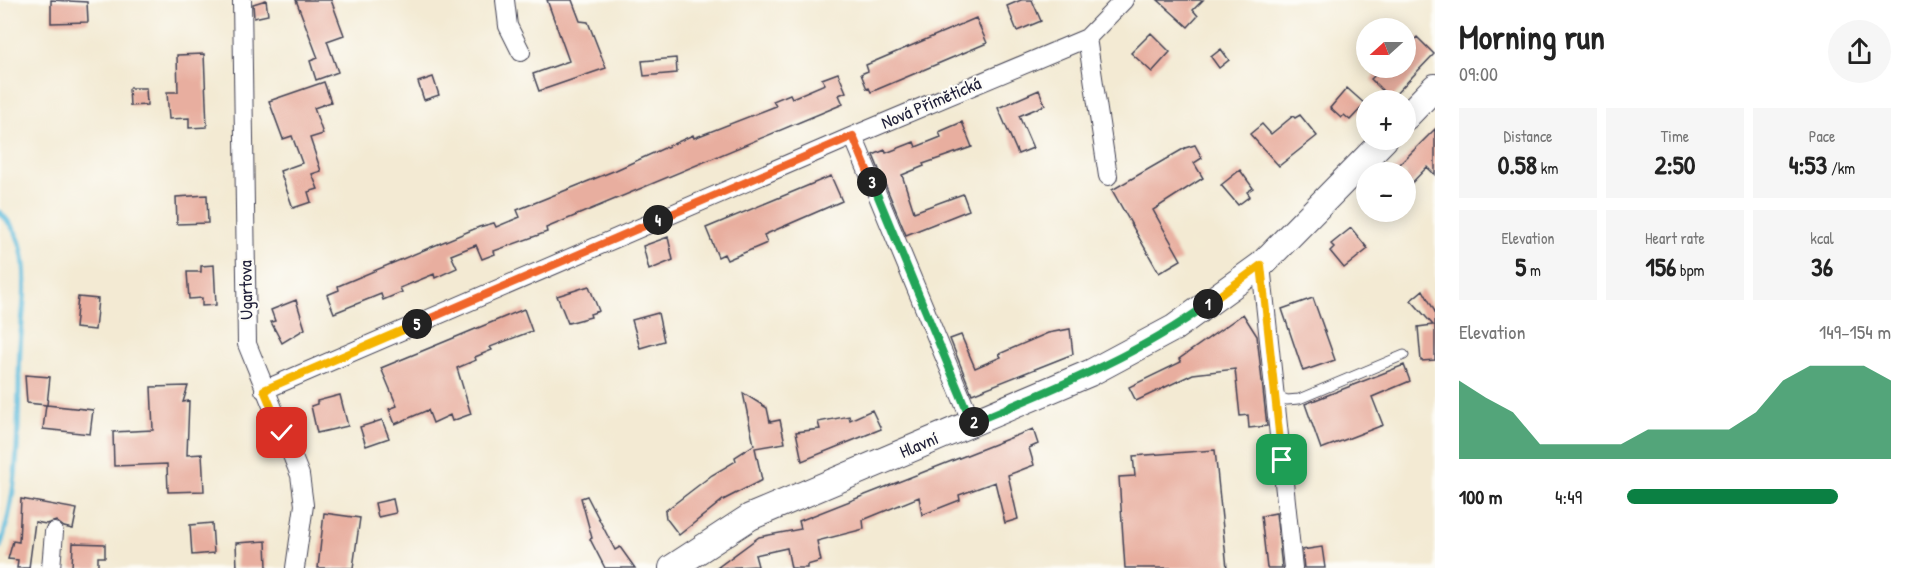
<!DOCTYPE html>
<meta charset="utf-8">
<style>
body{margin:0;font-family:"Patrick Hand",sans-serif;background:#f6f6f6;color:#222;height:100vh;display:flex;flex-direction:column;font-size:22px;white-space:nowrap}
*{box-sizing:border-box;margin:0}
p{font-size:20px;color:#767676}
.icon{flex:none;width:33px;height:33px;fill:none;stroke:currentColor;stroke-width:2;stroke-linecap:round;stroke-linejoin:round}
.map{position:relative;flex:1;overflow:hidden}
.panel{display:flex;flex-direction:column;background:#fff;width:480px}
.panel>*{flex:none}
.needle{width:39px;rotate:249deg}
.buttons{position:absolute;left:1356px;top:18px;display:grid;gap:12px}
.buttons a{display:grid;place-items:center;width:60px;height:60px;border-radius:50%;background:#fff;box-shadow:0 3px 15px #0003;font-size:30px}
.pin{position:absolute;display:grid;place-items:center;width:51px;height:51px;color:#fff;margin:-26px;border-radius:12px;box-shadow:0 3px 9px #0006}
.km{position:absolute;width:30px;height:30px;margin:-15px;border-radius:50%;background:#222;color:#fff;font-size:16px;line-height:30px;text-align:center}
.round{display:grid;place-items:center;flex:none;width:63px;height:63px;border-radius:32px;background:#f6f6f6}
.head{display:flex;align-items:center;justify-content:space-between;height:102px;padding:0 24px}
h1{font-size:33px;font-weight:800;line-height:45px}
.metrics{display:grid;grid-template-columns:repeat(3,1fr);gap:9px;height:102px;padding:6px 24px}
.metrics div{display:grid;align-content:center;border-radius:0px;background:#f6f6f6;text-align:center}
.metrics b{font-size:26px;font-weight:800}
.metrics small{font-size:16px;font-weight:400}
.metrics p{font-size:16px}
.chart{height:168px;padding:12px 24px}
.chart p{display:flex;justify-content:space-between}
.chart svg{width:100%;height:108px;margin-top:6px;fill:#0b8043;opacity:.7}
ul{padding:0 24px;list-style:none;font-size:20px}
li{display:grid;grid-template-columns:96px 72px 1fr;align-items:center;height:45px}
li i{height:15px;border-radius:8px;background:#0b8043}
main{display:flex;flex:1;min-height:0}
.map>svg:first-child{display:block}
</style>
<main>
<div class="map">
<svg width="1435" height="568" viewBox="0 0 1435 568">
<rect width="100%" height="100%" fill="#fdfcf7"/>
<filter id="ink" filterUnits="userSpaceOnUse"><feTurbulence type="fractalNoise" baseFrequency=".0167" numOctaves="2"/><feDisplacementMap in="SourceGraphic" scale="12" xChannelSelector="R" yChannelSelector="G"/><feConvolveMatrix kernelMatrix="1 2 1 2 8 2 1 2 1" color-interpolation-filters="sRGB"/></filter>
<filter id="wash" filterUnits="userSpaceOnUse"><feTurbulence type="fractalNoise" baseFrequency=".008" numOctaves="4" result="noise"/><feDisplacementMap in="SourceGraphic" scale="24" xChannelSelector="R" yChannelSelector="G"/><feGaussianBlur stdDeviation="1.35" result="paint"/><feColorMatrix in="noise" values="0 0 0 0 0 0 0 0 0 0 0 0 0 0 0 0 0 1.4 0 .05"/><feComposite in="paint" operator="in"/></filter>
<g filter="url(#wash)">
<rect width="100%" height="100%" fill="#f3ead3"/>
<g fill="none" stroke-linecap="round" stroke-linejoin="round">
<path stroke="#5dbbdb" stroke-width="5" d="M 0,212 C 9,222 18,233 21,247 C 29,279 22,314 20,347 C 17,415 22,481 0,547"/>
</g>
<g id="blocks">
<path fill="#e8ae9f" d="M 51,0 L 87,2 L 88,22 L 51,23 Z
M 266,0 L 268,15 L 254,18 L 253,4 Z
M 296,0 L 331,0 L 344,35 L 327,41 L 338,72 L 316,80 L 310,61 L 318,58 Z
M 547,0 L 572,0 L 580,21 L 588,22 L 606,68 L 539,91 L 533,74 L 569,61 Z
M 1021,0 L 1032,0 L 1041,21 L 1017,31 L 1007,6 Z
M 1158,0 L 1203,0 L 1193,10 L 1198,16 L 1188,27 Z
M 976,18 L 987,43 L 871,92 L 869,88 L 867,89 L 861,74 L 868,71 L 866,65 Z
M 1151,33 L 1170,52 L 1152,72 L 1131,53 Z
M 1417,37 L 1434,54 L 1391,99 L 1371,79 L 1383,68 L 1406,68 L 1406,48 Z
M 1221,49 L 1229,60 L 1219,68 L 1211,57 Z
M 204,54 L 207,127 L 189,128 L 189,118 L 169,119 L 167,92 L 178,92 L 177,55 Z
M 676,58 L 677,73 L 644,76 L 642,61 Z
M 838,73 L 846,92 L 839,95 L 843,104 L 546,228 L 547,232 L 494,251 L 495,254 L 482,259 L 476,245 L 451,255 L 457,268 L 435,278 L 434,274 L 400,288 L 402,292 L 383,300 L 381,294 L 334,313 L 327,295 L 339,290 L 338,286 L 479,227 L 494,223 L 496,227 L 520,217 L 517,210 L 616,170 L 693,135 L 694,138 L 776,106 L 773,101 L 790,94 L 792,98 L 825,84 L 822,79 Z
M 433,77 L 439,95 L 424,100 L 418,82 Z
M 324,82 L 331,102 L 314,108 L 323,134 L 310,138 L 321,171 L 312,174 L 318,189 L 308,192 L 311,202 L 293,208 L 280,171 L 302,163 L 292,136 L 283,139 L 269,101 Z
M 129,88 L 146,88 L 147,105 L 130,106 Z
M 1347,88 L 1365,104 L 1350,120 L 1344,115 L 1341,118 L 1330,108 Z
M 1039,90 L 1045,105 L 1019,116 L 1033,148 L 1018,154 L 998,108 Z
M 1300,115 L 1317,136 L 1279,166 L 1250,134 L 1262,124 L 1271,134 L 1293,116 L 1295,118 Z
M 962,122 L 972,147 L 923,164 L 924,166 L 902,175 L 914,212 L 963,194 L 969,210 L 906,235 L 873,155 L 885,150 L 886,153 L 914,142 L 916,147 L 941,137 L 939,132 Z
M 1435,129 L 1435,175 L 1427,167 L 1406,189 L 1406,172 L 1392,172 Z
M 1195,145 L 1202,158 L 1194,163 L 1203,178 L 1153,210 L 1181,260 L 1159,273 L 1112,190 L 1185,148 Z
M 1240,170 L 1253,188 L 1247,192 L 1250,196 L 1238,205 L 1221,185 Z
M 831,176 L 842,201 L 764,235 L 767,243 L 727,260 L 724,254 L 718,257 L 706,228 Z
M 207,195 L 208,223 L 177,224 L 176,197 Z
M 1351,228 L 1368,249 L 1344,268 L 1330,251 L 1334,247 L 1331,244 Z
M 668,237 L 673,260 L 649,270 L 643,246 Z
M 214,265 L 216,305 L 202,306 L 202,298 L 189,299 L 187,272 L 201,272 L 201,266 Z
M 589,286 L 599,311 L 590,314 L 591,317 L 568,323 L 557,296 Z
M 1423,290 L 1435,312 L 1435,360 L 1421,361 L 1418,327 L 1433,325 L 1411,300 Z
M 78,297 L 98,299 L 95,330 L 75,328 Z
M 1313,298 L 1335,360 L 1303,371 L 1282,309 Z
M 296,300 L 305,329 L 282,343 L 271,322 L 275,321 L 271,310 Z
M 524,309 L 532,331 L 490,347 L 492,350 L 475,357 L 476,360 L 457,368 L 471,414 L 452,421 L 450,415 L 433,423 L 428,410 L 395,424 L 389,409 L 397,406 L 381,368 Z
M 658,313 L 664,341 L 640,348 L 632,320 Z
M 1243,314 L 1257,336 L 1267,426 L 1249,428 L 1248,415 L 1240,416 L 1235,369 L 1193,374 L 1136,401 L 1129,387 L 1181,362 L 1179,359 Z
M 1070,329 L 1073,354 L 972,394 L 950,339 L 961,335 L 975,368 L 1001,357 L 999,354 L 1048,333 Z
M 1404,365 L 1410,381 L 1372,397 L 1383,425 L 1321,449 L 1305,404 Z
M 25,375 L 50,377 L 47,405 L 93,410 L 90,434 L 43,429 L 46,405 L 27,403 Z
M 188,386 L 183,402 L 189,401 L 187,455 L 202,454 L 204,491 L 168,492 L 167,464 L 114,466 L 113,432 L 153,430 L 151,387 Z
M 743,393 L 767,408 L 770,422 L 780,420 L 785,443 L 755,448 L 762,480 L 723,500 L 679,535 L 666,518 L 665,511 L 712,475 L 736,461 L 735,457 L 754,445 Z
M 340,395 L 348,426 L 317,433 L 311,406 L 317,404 L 317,401 Z
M 872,410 L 881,429 L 802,461 L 796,432 L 820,429 L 818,422 L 849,416 L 850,420 Z
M 382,420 L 389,438 L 366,446 L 360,427 Z
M 1033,429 L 1038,444 L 1029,448 L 1034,465 L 1008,475 L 1018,519 L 1005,523 L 995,482 L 959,495 L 960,500 L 922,515 L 919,497 L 863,520 L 864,529 L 817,541 L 821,561 L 807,565 L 807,568 L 791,568 L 787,548 L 755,555 L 758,566 L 717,568 L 759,537 L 801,529 L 799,521 Z
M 1215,450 L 1227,568 L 1125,568 L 1119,477 L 1135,476 L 1133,456 Z
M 587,496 L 615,550 L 620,547 L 635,568 L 605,568 L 590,539 L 592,538 L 581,498 Z
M 21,499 L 77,509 L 73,529 L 64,527 L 56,521 L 46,524 L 35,522 L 29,568 L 17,568 L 18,560 L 8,559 L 13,541 L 19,542 Z
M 393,499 L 396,513 L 378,517 L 375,503 Z
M 324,513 L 360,518 L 353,568 L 318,568 Z
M 1276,513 L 1282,568 L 1267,568 L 1261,516 Z
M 212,523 L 214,553 L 192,555 L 190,525 Z
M 266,541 L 267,568 L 237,568 L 236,543 Z
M 73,543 L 105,544 L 105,557 L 98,557 L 98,568 L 72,568 Z
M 1322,547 L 1325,568 L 1304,568 L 1302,550 Z"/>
</g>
</g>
<g filter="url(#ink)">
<use href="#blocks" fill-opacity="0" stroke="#414052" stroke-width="1.5"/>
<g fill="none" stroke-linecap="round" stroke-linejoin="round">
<g stroke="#414052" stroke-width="11">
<path id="lane" d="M 1275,395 L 1287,400 L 1299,399 L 1404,355"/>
</g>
<g stroke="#414052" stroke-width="20">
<path id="street" d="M 242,0 L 247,344 L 300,475 L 304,505 L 295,568
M 505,0 L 508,26 L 521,52
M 1087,38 L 1108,176
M 853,136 L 972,423
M 1261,265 L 1293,568
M 264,390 L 853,136 L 1087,38 L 1124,0
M 51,568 L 54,532"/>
</g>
<g stroke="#414052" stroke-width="28">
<path id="secondary" d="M 1406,117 L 1435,87
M 672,568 L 750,517 L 1090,373 L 1174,328 L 1261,265 L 1384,140"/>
</g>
<use href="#lane" stroke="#fff" stroke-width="9"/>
<use href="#street" stroke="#fff" stroke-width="18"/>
<use href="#secondary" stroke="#fff" stroke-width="26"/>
</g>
</g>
<g fill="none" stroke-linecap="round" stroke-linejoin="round" filter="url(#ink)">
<g stroke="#fff" stroke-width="12">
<path id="split-1" d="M 1208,304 L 1261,265 L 1282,460"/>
</g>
<g stroke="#fff" stroke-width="12">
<path id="split-2" d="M 974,422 C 1055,388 1137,356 1208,304"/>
</g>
<g stroke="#fff" stroke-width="12">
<path id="split-3" d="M 872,182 L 972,423 L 974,422"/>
</g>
<g stroke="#fff" stroke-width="12">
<path id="split-4" d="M 658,220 L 853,136 L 872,182"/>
</g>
<g stroke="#fff" stroke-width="12">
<path id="split-5" d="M 417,324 L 658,220"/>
</g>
<g stroke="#fff" stroke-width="12">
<path id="split-6" d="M 282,433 L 264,390 L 417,324"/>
</g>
<use href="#split-1" stroke="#f5b400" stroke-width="8"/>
<use href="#split-2" stroke="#22a559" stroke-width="8"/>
<use href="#split-3" stroke="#22a559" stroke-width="8"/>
<use href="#split-4" stroke="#f0652b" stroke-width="8"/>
<use href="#split-5" stroke="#f0652b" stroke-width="8"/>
<use href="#split-6" stroke="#f5b400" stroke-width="8"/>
</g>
<g text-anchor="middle" stroke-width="4.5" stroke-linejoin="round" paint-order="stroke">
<g font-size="18" fill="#22223b" stroke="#fdfcf7">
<text transform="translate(931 103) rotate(-23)" y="6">Nová Přímětická</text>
<text transform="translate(246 290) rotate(-91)" y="6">Ugartova</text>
<text transform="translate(919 445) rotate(-23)" y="6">Hlavní</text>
</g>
</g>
</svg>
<div class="buttons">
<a><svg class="needle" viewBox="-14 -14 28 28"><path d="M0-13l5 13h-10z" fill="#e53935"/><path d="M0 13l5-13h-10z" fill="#767676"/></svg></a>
<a>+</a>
<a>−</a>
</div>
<div class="pin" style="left:1282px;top:460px;background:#1e9e55"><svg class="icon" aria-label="arrive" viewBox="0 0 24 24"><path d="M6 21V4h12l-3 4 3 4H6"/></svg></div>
<div class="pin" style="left:282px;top:433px;background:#d93025"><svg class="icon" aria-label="check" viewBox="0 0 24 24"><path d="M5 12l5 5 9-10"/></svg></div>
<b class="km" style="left:1208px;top:304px">1</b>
<b class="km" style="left:974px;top:422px">2</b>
<b class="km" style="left:872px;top:182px">3</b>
<b class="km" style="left:658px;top:220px">4</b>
<b class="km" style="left:417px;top:324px">5</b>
</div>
<section class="panel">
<div class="head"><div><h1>Morning run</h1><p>09:00</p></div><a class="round"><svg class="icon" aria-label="share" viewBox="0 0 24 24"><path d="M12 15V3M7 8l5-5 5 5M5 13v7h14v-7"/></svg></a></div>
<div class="metrics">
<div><p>Distance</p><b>0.58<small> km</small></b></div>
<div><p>Time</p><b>2:50</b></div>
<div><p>Pace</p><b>4:53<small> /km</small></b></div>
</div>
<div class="metrics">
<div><p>Elevation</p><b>5<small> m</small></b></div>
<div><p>Heart rate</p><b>156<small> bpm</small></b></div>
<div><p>kcal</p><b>36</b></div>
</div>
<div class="chart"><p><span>Elevation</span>149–154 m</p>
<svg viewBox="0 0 160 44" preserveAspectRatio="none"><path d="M0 44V12L10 19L20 25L30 38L40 38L50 38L60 38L70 32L80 32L90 32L100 32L110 25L120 12L130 6L140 6L150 6L160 12V44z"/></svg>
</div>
<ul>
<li><b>100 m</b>4:49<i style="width:80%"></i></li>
</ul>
</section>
</main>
